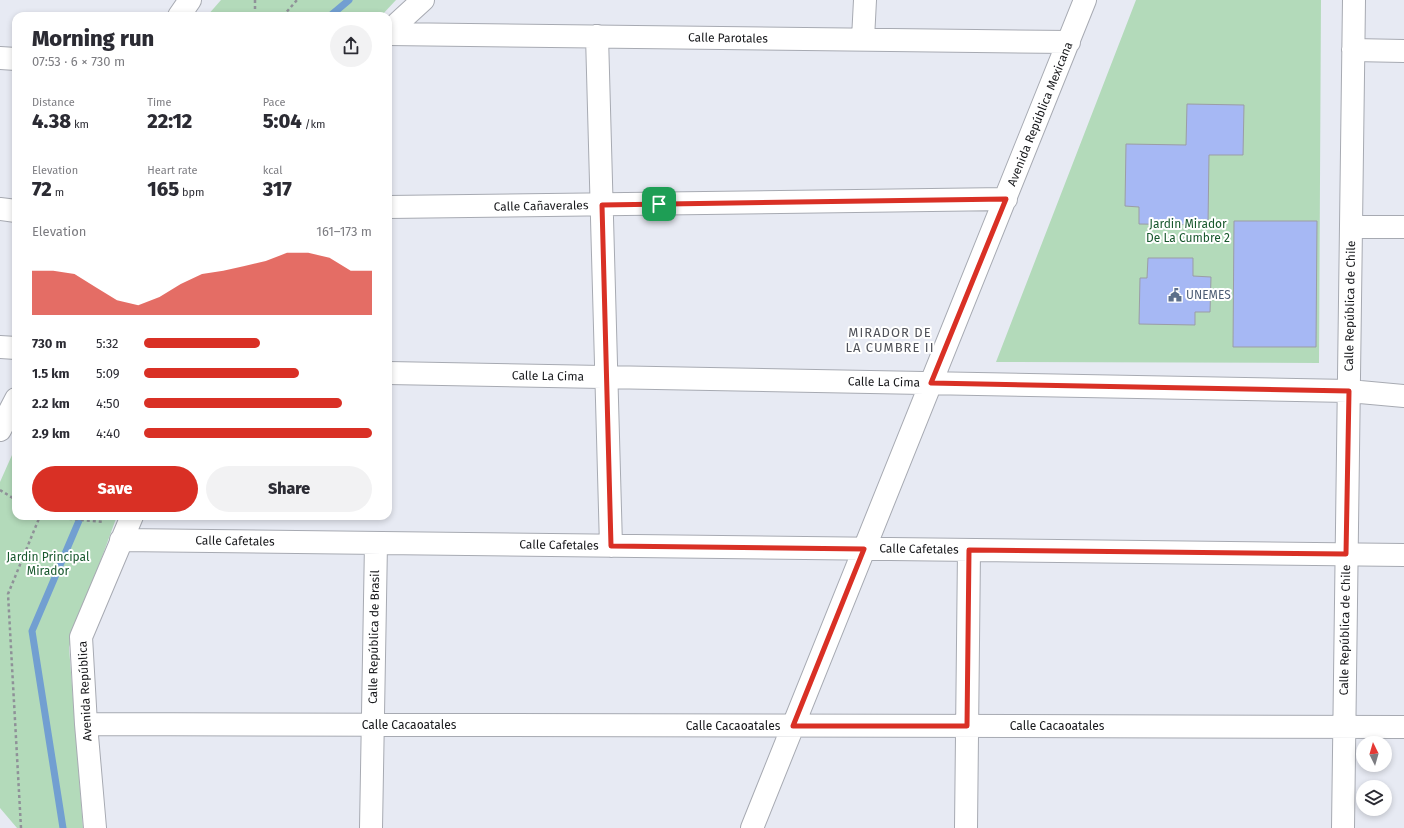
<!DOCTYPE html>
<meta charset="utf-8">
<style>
body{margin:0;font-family:"Fira Sans",sans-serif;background:#f2f2f3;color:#2b2b33;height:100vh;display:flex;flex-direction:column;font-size:15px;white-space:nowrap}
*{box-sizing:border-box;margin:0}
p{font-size:13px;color:#7c7c81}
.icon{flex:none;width:22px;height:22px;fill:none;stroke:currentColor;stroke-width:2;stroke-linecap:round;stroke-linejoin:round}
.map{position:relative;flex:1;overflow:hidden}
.details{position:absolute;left:12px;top:12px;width:380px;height:508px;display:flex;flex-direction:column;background:#fff;border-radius:12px;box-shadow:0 2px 6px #0003}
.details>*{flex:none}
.needle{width:26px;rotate:355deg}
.controls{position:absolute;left:1356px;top:736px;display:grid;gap:8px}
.controls a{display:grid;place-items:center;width:36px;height:36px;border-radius:50%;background:#fff;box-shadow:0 2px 6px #0003;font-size:20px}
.pin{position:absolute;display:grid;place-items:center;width:34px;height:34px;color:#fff;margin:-17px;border-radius:8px;box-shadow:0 2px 6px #0006}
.round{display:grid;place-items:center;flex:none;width:42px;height:42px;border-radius:21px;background:#f2f2f3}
.head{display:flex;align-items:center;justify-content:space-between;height:68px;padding:0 20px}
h1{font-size:22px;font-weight:800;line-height:30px}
.figures{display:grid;grid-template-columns:repeat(3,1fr);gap:6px;height:68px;padding:4px 20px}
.figures div{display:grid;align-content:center}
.figures b{font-size:20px;font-weight:800}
.figures small{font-size:11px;font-weight:400}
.figures p{font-size:11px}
.chart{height:112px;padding:8px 20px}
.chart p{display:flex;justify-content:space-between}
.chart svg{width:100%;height:72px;margin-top:4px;fill:#d93025;opacity:.7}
.cta{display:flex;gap:8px;margin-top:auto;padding:8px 20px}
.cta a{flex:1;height:46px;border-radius:24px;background:#d93025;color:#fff;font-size:16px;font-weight:800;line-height:46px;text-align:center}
.cta a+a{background:#f2f2f3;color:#2b2b33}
ul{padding:0 20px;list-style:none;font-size:13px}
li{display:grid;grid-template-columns:64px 48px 1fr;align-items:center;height:30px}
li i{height:10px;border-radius:5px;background:#d93025}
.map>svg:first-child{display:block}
</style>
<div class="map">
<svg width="1404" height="828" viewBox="0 0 1404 828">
<rect width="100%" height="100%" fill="#e7eaf3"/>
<path fill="#b3daba" d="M 221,0 L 396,0 L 381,16 L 207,16 Z
M 1136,0 L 1321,0 L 1319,363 L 996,362 Z
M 16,446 L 16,516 L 117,516 L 69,647 L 83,828 L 17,828 L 0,808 L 0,482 Z"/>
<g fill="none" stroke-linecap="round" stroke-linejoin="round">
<path stroke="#729fd1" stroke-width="7" d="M 330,16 L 349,0
M 63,828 L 32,631 L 81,516"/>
</g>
<path fill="#a6b8f4" stroke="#9b9da5" d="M 1187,104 L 1244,105 L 1243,155 L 1209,155 L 1208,225 L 1139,224 L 1139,207 L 1125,206 L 1126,144 L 1186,145 Z
M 1234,221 L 1317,221 L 1316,347 L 1233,347 Z
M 1148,258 L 1193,258 L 1193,276 L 1211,277 L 1210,312 L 1195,312 L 1195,325 L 1139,324 L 1140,278 L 1147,278 Z"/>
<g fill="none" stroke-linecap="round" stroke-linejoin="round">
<g stroke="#a7aab2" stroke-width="24">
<path id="minor" d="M 179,16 L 190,0
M 388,32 L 423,0
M 388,34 L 1069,42
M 597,36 L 611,546
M 863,39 L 865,0
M 1353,50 L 1404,51
M 0,58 L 16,59
M 388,207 L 1006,199
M 0,209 L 16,211
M 1351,227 L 1404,227
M 0,347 L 16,348
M 388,373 L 1349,391 L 1404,396
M 0,430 L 16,399
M 121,540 L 1404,555
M 86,724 L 1404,727
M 95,828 L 86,724 L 81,637 L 132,516
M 371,828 L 376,543
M 752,828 L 1085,0
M 966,828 L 969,550
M 1343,828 L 1354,0"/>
</g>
<path stroke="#8f9198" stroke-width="2.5" stroke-dasharray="3 3" stroke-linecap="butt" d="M 255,0 L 255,16
M 283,16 L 297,0
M 0,490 L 16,500
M 39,516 L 104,522
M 21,828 L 8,594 L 40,516"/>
<use href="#minor" stroke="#fff" stroke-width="22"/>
</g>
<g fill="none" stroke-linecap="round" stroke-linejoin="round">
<g stroke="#fff" stroke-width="8">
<path id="route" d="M 1006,199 L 931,383 L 1349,391 L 1346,554 L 969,550 L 967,726 L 793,726 L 864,549 L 611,546 L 602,205 Z"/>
</g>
<use href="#route" stroke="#d93025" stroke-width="5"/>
</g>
<defs>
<g id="civic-bare" transform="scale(1.08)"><path d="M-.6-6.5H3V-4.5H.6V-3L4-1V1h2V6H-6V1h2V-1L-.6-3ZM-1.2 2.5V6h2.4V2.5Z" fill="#5c6f8a" stroke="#fff" stroke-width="2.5" paint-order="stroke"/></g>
</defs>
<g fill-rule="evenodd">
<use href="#civic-bare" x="1175" y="295"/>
</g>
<g text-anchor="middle" stroke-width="4" stroke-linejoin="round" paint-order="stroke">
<g font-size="12" fill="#17181b" stroke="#fff">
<text transform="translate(728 38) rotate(1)" y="4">Calle Parotales</text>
<text transform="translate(1040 114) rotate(-68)" y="4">Avenida República Mexicana</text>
<text transform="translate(541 206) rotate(-1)" y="4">Calle Cañaverales</text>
<text transform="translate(1350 306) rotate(-89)" y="4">Calle República de Chile</text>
<text transform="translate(548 376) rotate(1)" y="4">Calle La Cima</text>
<text transform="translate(884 382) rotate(1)" y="4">Calle La Cima</text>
<text transform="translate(235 541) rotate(1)" y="4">Calle Cafetales</text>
<text transform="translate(559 545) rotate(1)" y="4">Calle Cafetales</text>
<text transform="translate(919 549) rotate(1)" y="4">Calle Cafetales</text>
<text transform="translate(1345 630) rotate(-89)" y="4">Calle República de Chile</text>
<text transform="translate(374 637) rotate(-89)" y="4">Calle República de Brasil</text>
<text transform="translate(85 691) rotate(-93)" y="4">Avenida República</text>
<text x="409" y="729">Calle Cacaoatales</text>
<text x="733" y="730">Calle Cacaoatales</text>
<text x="1057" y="730">Calle Cacaoatales</text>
</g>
<g font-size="12" fill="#18582d" stroke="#fff">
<text x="1188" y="228">Jardin Mirador<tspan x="1188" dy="14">De La Cumbre 2</tspan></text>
<text x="48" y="561">Jardin Principal<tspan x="48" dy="14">Mirador</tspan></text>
</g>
<g font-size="12" fill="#4e5e75" stroke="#fff" text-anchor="start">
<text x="1186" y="299">UNEMES</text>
</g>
<g font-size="13" letter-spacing="1" fill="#505259" stroke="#fff">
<text x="890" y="337">MIRADOR DE<tspan x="890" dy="15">LA CUMBRE II</tspan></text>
</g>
</g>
</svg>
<div class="controls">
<a><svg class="needle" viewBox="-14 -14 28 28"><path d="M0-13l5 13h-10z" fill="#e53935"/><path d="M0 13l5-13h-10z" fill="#7c7c81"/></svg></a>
<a><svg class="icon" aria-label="layers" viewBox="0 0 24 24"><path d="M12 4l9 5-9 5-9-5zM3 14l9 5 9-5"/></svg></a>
</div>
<div class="pin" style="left:659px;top:204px;background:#1e9e55"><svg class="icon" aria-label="arrive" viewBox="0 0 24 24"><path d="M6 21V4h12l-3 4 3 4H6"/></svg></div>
<section class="details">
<div class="head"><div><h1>Morning run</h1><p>07:53 · 6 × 730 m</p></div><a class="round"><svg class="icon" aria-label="share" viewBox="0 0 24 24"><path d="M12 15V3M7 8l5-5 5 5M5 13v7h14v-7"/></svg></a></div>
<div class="figures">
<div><p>Distance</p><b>4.38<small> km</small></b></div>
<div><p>Time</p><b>22:12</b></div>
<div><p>Pace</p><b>5:04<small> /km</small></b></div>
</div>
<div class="figures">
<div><p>Elevation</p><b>72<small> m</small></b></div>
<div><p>Heart rate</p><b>165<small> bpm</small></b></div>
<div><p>kcal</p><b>317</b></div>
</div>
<div class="chart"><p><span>Elevation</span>161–173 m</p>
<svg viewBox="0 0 160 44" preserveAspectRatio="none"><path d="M0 44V17L10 17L20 19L30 27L40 35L50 38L60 33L70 25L80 19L90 17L100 14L110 11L120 6L130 6L140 9L150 17L160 17V44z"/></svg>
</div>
<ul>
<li><b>730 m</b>5:32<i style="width:51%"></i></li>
<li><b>1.5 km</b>5:09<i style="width:68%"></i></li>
<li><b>2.2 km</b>4:50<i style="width:87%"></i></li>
<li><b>2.9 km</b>4:40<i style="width:100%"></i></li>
</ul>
<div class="cta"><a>Save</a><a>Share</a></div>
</section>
</div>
